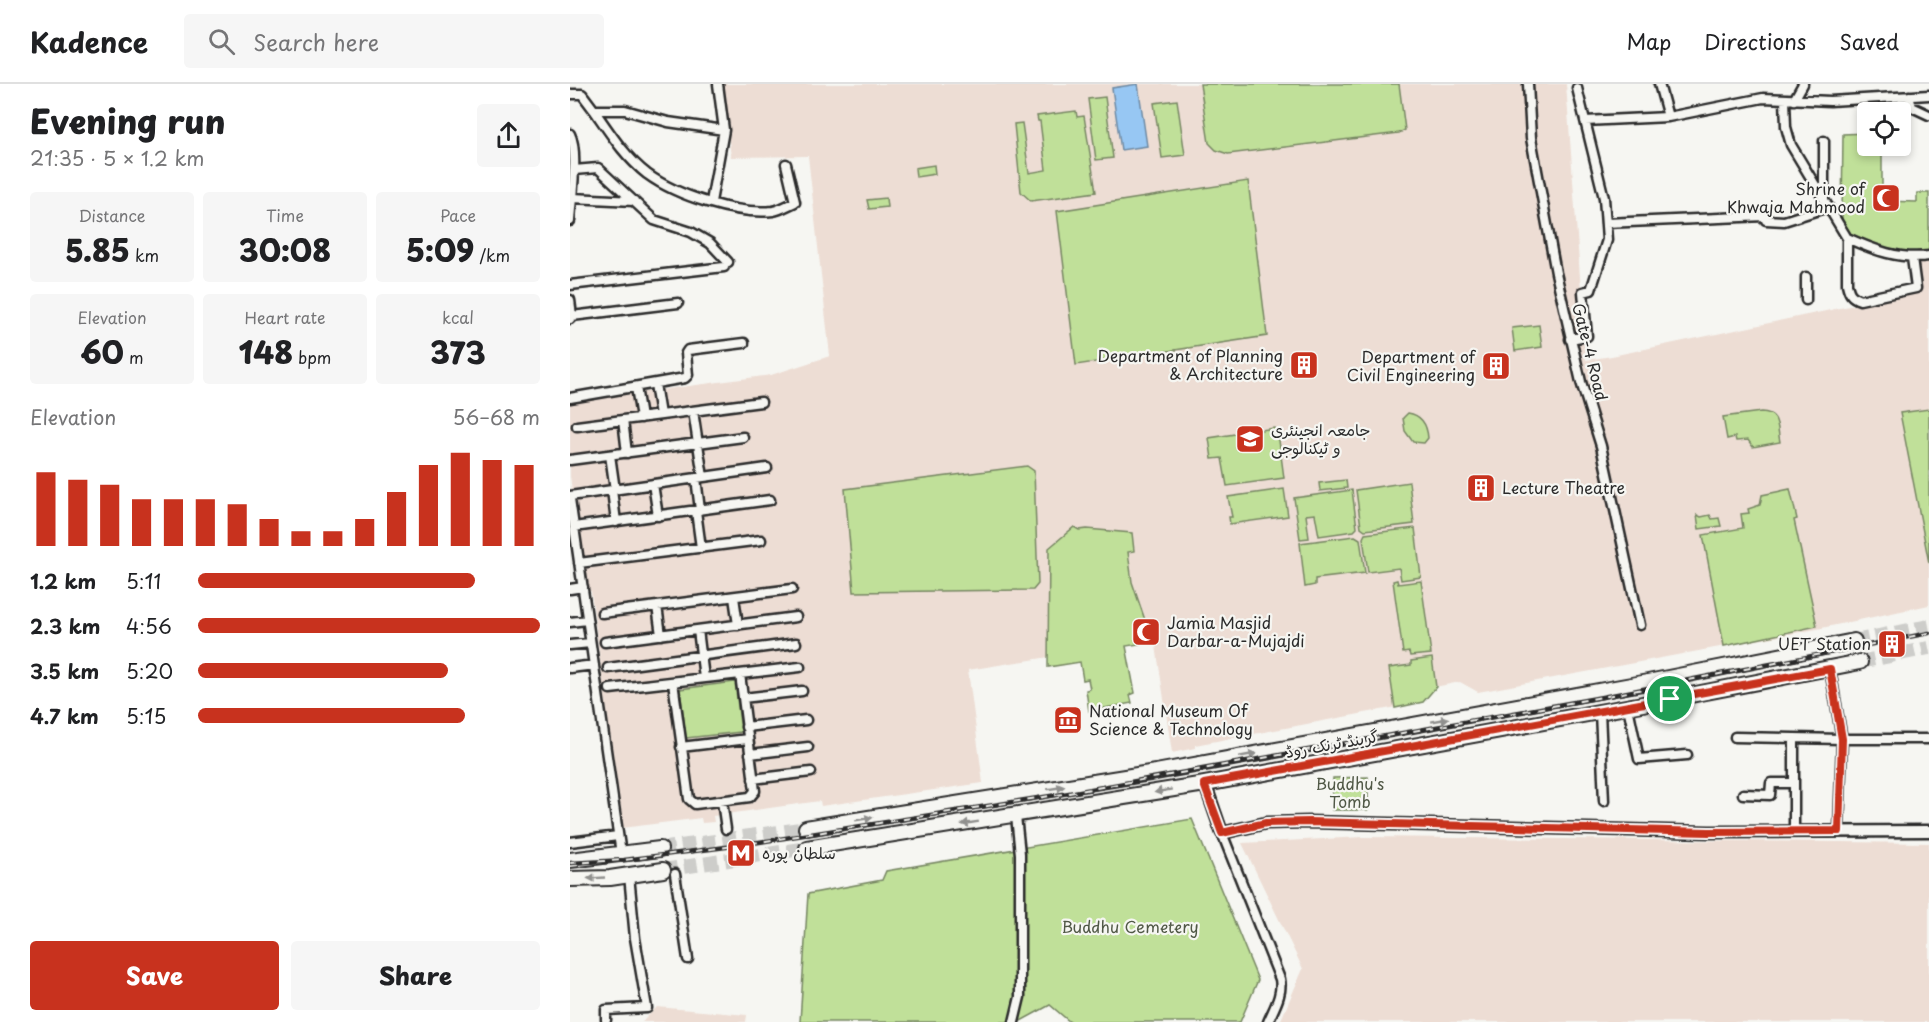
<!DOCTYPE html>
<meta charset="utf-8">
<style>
body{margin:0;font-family:"Playpen Sans","Playpen Sans Arabic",sans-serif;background:#f6f6f6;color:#202124;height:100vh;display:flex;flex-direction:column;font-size:22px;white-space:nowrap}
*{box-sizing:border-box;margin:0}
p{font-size:20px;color:#757577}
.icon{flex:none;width:33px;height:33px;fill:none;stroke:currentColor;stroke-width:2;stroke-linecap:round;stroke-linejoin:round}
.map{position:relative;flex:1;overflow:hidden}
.drawer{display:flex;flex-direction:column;background:#fff;width:570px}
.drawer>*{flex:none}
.fabs{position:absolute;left:1287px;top:18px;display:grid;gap:12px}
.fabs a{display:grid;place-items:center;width:54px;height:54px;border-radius:6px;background:#fff;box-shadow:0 3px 9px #0003;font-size:30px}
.pin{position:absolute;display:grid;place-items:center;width:51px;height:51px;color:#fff;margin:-26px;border:3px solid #fff;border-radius:50%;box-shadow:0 2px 6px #0007}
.round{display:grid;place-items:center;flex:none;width:63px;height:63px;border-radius:6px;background:#f6f6f6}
.overview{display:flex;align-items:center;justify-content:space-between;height:102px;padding:0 30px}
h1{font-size:33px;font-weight:800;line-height:45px}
.metrics{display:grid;grid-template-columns:repeat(3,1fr);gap:9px;height:102px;padding:6px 30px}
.metrics div{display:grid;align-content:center;border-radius:6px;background:#f6f6f6;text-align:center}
.metrics b{font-size:30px;font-weight:800}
.metrics small{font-size:16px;font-weight:400}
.metrics p{font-size:16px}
.chart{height:168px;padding:12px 30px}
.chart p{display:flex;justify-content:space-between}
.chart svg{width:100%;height:108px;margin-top:6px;stroke:#c8321e;stroke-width:6}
.action{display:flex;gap:12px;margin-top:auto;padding:12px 30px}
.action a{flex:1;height:69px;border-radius:6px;background:#c8321e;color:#fff;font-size:24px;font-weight:800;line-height:69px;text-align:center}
.action a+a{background:#f6f6f6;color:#202124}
ul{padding:0 30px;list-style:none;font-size:20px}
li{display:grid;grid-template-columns:96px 72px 1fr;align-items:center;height:45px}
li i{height:15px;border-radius:8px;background:#c8321e}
header{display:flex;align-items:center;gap:36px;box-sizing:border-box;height:84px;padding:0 30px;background:#fff;border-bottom:2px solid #e0e0e0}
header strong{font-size:28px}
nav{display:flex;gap:33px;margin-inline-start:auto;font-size:21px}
.search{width:420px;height:54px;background:#f6f6f6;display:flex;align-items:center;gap:15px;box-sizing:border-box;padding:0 21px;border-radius:6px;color:#757577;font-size:22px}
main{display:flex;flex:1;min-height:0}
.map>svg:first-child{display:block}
</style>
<header>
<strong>Kadence</strong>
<div class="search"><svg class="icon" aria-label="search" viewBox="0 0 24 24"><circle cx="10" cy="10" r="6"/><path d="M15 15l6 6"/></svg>Search here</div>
<nav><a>Map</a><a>Directions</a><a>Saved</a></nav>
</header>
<main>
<section class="drawer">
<div class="overview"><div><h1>Evening run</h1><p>21:35 · 5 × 1.2 km</p></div><a class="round"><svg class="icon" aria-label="share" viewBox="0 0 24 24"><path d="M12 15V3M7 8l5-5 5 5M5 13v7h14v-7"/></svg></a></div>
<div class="metrics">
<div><p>Distance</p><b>5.85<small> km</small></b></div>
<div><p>Time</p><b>30:08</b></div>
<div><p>Pace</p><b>5:09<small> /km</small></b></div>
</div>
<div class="metrics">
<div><p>Elevation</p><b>60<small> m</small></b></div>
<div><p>Heart rate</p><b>148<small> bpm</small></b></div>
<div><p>kcal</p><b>373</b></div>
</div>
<div class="chart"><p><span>Elevation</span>56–68 m</p>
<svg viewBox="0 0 160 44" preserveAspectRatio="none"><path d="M5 44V14M15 44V17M25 44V19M35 44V25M45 44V25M55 44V25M65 44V27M75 44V33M85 44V38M95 44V38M105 44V33M115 44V22M125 44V11M135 44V6M145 44V9M155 44V11"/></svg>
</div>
<ul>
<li><b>1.2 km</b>5:11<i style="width:81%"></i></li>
<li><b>2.3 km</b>4:56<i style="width:100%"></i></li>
<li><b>3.5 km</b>5:20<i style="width:73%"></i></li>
<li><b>4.7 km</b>5:15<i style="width:78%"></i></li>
</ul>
<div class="action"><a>Save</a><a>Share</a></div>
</section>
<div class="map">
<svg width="1359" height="938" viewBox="0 0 1359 938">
<rect width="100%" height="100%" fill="#f6f6f2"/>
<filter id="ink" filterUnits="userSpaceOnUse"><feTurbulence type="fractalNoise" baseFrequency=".0167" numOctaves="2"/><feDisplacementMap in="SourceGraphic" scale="12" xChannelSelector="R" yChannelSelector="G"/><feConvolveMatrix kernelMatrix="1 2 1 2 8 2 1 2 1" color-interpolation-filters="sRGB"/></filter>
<g filter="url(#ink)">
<path fill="#edddd4" d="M 152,0 L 996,0 L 1016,276 L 1042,272 L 1351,207 L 1346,179 L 1359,178 L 1359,521 L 1247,545 L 908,608 L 890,598 L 865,603 L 853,618 L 625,661 L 625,664 L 602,669 L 582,535 L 570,536 L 553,561 L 398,586 L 413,699 L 251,722 L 250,717 L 143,732 L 144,738 L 132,739 L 131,734 L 52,744 L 21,507 L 16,508 L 0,392 L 0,318 L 201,291 L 260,272 L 238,72 L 161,73 Z
M 794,753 L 1359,759 L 1359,938 L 710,938 L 733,885 L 672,759 Z
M 87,923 L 177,931 L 176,938 L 72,938 Z"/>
<path fill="#c0e099" stroke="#768662" stroke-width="1.5" d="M 630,0 L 829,0 L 835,46 L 829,49 L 658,70 L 646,66 L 639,59 Z
M 535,13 L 543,74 L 526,76 L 518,15 Z
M 607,16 L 615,71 L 592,74 L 584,19 Z
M 506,27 L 507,33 L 514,32 L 526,108 L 461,117 L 451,108 L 444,40 L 452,39 L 459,89 L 476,86 L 470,37 L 468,37 L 467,32 Z
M 1297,49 L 1298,62 L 1312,62 L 1312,117 L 1347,118 L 1347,109 L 1359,109 L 1359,172 L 1345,174 L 1277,154 L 1264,134 L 1272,134 L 1273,50 Z
M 364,81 L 365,90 L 346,93 L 345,84 Z
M 678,97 L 697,252 L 506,281 L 487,127 Z
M 316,114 L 317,123 L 299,125 L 297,116 Z
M 969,241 L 972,263 L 945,267 L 942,244 Z
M 1359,325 L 1359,479 L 1330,329 Z
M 1191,328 C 1210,328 1207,344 1210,358 L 1183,363 L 1178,356 L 1166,357 L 1165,353 L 1157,355 L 1153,333 Z
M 838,329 C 851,331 857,341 858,354 L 854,359 L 843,358 L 835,347 L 833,334 Z
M 704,344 L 708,349 L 714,394 L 657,402 L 652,374 L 642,375 L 639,354 Z
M 457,382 L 464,387 L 468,500 L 463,506 L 284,508 L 275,405 Z
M 776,396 L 777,404 L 750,407 L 749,399 Z
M 839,398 L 844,440 L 795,446 L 791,443 L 786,406 Z
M 714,405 L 718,432 L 660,440 L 659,433 L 662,433 L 658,413 Z
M 1220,405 L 1227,435 L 1224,436 L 1247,542 L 1154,562 L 1133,451 L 1173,444 L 1171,430 L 1179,429 L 1178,425 L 1190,421 L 1192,411 Z
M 782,406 L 787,444 L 784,447 L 749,452 L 745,430 L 736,431 L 739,454 L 730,455 L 724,414 Z
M 1127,431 L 1131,433 L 1140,431 L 1142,435 L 1149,434 L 1151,442 L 1129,445 Z
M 504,443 L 509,446 L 517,445 L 562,449 L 564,467 L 558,468 L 562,498 L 576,539 L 572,540 L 571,549 L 567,549 L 569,560 L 556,562 L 565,609 L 560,611 L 562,619 L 519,627 L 516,606 L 520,605 L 518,595 L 513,596 L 510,578 L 478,583 L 479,464 Z
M 845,444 L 851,493 L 831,496 L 829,484 L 798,488 L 793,454 L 795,450 Z
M 785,452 L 790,455 L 795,489 L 745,495 L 745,501 L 735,503 L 730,459 Z
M 827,496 L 828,500 L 851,497 L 861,570 L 840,572 L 839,568 L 833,569 L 823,497 Z
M 862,574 L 866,603 L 853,618 L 825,624 L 819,584 L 841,581 L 841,577 Z
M 165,598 L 171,648 L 116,654 L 110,605 Z
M 798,693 L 798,726 L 762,726 L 763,694 Z
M 622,735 L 688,896 L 670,938 L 500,938 L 480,921 L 449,938 L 230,938 L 238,810 L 312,796 L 316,787 Z"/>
<path fill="#97c7f3" stroke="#6c89a3" stroke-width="1.5" d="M 568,0 L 577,62 L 551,66 L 542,4 Z"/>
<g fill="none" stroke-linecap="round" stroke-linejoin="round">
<path stroke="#cdcdca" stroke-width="8" stroke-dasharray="8 4" stroke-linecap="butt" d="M 156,745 L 158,756"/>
<path stroke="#cdcdca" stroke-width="14" stroke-dasharray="14 7" stroke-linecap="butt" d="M 1284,557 L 1359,542
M 1290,578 L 1359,564
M 90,765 L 236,744
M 93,786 L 237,764"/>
<g stroke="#2b2b2b" stroke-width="13">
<path id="minor" d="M 958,0 L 961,54 L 986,189 L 1011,298 L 1031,362 L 1070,541
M 1089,0 L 1098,33
M 0,10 L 12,10 L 24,26 L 55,26 L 98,38 L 154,46
M 1339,12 L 1342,23 L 1359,31
M 1215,15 L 1216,43 L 1221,61 L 1277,154 L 1277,200 C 1279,209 1281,213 1290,216 L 1346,204 L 1342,174
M 1224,16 L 1233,0
M 24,26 C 40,49 55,73 77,90 C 107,112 167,131 203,127 C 210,126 218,121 225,118 L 216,80
M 1015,37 L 1098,33 L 1193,14 L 1260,17 L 1359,11
M 0,50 C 9,67 1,117 0,137
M 1254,57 L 1254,115
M 4,86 L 28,84 L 84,136 L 121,148 L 140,159 L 158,178
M 2,114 L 64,117
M 141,118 L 154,46 L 148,0
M 1036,139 L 1195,132 L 1196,136 L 1214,137 L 1258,123
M 1277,154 C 1304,166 1329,176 1359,172
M 1236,193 L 1236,216
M 0,201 L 154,183
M 0,216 L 2,232
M 0,235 L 2,232 L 108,219
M 1000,255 L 1017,252 L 1013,208 L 1021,206 L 1037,156 L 1034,114 L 1007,4
M 85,300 L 90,331
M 66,303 L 71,334
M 0,314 L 115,294 L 118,291 L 116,269 L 118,266 L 174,259
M 123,327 L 133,393
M 53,336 L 57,369
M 7,342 L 191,318
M 40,371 L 45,406
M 0,376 L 173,353
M 126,394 L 130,426
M 83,400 L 88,432
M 42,406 L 46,438
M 0,412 L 197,384
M 0,415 L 51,770
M 126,427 L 131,464
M 4,443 L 200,416
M 9,479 L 191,456
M 0,505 L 13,503
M 164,513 L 168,541
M 87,522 L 91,551
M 32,529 L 222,505
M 0,538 L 17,536
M 128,546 L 134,594
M 35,558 L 226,533
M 0,561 L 20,559
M 0,584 L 24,581
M 38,584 L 226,559
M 1260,585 L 1272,655 L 1359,655
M 103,598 L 119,715 L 125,720 L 180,713 L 185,707 L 170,590
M 40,605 L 230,583
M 173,614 L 232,607
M 1058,623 L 1069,675 L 1117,671
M 1030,628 L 1034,717
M 176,643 L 236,636
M 1165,653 L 1224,654
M 111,663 L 178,655
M 180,670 L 238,663
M 183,695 L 241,688
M 1173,710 L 1200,711 L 1201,699 L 1224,699
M 152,717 L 156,745
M 1224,747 L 1224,654 L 1272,655 L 1269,747
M 652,749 L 710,895 C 713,910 704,924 698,938
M 0,758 L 48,752
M 105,790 L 118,875
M 36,936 L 36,926 L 77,924 L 65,854 L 59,791
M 444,938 L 450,913 L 450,770 L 446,732"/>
</g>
<g stroke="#2b2b2b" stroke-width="15">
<path id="tertiary" d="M 635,700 L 652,749 L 696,739 L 739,738 L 1139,748 L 1359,747"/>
</g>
<g stroke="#2b2b2b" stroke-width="18">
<path id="primary" d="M 236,744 L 586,688 L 1078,598 L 1284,557
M 237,764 L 635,700 L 1100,615 L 1290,578
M 0,776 L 90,765
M 0,795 L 40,794 L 93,786"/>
</g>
<use href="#minor" stroke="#f6f6f2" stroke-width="8"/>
<use href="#tertiary" stroke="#f6f6f2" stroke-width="10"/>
<use href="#primary" stroke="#f6f6f2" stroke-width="14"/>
<g stroke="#2b2b2b" stroke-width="4.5">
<path id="rail" d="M 0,779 L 54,776 L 164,762 L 499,709 L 1032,613 L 1359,549"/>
</g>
<use href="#rail" stroke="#f6f6f2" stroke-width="2" stroke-dasharray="7" stroke-linecap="butt"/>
</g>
<defs><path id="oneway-solid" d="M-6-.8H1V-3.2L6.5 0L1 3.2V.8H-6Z" transform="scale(1.5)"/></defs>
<g fill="#90908e">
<use href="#oneway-solid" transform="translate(870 636) rotate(-10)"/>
<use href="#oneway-solid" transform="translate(678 671) rotate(-10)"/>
<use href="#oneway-solid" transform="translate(486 704) rotate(-9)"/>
<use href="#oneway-solid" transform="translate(593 707) rotate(170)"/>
<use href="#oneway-solid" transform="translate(294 735) rotate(-9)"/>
<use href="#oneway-solid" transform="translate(400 739) rotate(171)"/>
<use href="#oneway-solid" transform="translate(26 794) rotate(177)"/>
</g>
</g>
<g fill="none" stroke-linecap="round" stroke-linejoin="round" filter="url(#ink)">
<g stroke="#fff" stroke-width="12">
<path id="route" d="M 1260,585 L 1272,655 L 1269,747 L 1139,748 L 739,738 L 696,739 L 652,749 L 634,700 Z"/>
</g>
<use href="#route" stroke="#c8321e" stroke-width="8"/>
</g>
<defs>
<g id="mosque-square" transform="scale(1.5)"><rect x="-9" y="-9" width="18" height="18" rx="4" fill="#c8321e" stroke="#f6f6f2"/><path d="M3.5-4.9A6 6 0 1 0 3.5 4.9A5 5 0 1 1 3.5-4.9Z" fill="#fff"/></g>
<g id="building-square" transform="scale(1.5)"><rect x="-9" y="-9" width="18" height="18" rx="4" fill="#c8321e" stroke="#f6f6f2"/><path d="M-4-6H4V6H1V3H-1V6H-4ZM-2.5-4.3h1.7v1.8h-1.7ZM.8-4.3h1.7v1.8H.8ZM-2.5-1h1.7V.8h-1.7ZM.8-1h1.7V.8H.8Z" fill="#fff"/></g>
<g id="university-square" transform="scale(1.5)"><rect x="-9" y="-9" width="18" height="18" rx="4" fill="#c8321e" stroke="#f6f6f2"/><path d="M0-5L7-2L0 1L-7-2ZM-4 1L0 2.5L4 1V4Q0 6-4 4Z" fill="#fff"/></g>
<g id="museum-square" transform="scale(1.5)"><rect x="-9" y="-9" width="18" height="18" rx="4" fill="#c8321e" stroke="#f6f6f2"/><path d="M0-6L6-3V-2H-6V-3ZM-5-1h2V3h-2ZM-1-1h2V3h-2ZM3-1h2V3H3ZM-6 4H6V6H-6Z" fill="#fff"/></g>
<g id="metro-square" transform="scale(1.5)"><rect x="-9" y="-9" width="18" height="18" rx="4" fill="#c8321e" stroke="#f6f6f2"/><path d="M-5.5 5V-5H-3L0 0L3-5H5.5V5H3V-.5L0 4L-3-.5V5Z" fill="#fff"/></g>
</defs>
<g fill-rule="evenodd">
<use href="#mosque-square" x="1316" y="114"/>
<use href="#building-square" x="734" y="281"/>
<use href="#building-square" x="926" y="282"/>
<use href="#university-square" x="680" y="355"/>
<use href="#building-square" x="911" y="404"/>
<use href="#mosque-square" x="576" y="548"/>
<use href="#building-square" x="1322" y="560"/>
<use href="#museum-square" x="498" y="636"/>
<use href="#metro-square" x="171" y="769"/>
</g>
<g text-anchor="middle" stroke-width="4.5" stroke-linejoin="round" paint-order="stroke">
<g font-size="16" fill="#2b2b2b" stroke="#f6f6f2" text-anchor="start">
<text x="1295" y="111" text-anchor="end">Shrine of<tspan x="1295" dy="18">Khwaja Mahmood</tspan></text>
<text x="713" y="278" text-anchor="end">Department of Planning<tspan x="713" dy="18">&amp; Architecture</tspan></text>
<text x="905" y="279" text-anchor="end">Department of<tspan x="905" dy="18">Civil Engineering</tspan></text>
<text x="701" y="352">جامعہ انجینئری<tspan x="701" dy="18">و ٹیکنالوجی</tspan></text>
<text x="932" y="410">Lecture Theatre</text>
<text x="597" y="545">Jamia Masjid<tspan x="597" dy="18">Darbar-a-Mujajdi</tspan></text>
<text x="1301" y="566" text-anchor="end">UET Station</text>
<text x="519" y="633">National Museum Of<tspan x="519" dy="18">Science &amp; Technology</tspan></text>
<text x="192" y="775">سلطان پورہ</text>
</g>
<g font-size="16" fill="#2b2b2b" stroke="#f6f6f2">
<text transform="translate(1020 268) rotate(76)" y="6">Gate-4 Road</text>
<text transform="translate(762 660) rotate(-10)" y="6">گرینڈ ٹرنک روڈ</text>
</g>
<g font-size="16" fill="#505846" stroke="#f6f6f2">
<text x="780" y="706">Buddhu's<tspan x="780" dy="18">Tomb</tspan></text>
<text x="560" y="849">Buddhu Cemetery</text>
</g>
</g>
</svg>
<div class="fabs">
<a><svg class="icon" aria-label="locate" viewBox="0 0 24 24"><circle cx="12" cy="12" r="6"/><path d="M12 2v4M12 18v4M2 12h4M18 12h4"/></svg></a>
</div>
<div class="pin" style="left:1100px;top:615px;background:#1e9e55"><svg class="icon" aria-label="arrive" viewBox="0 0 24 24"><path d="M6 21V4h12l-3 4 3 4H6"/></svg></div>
</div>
</main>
